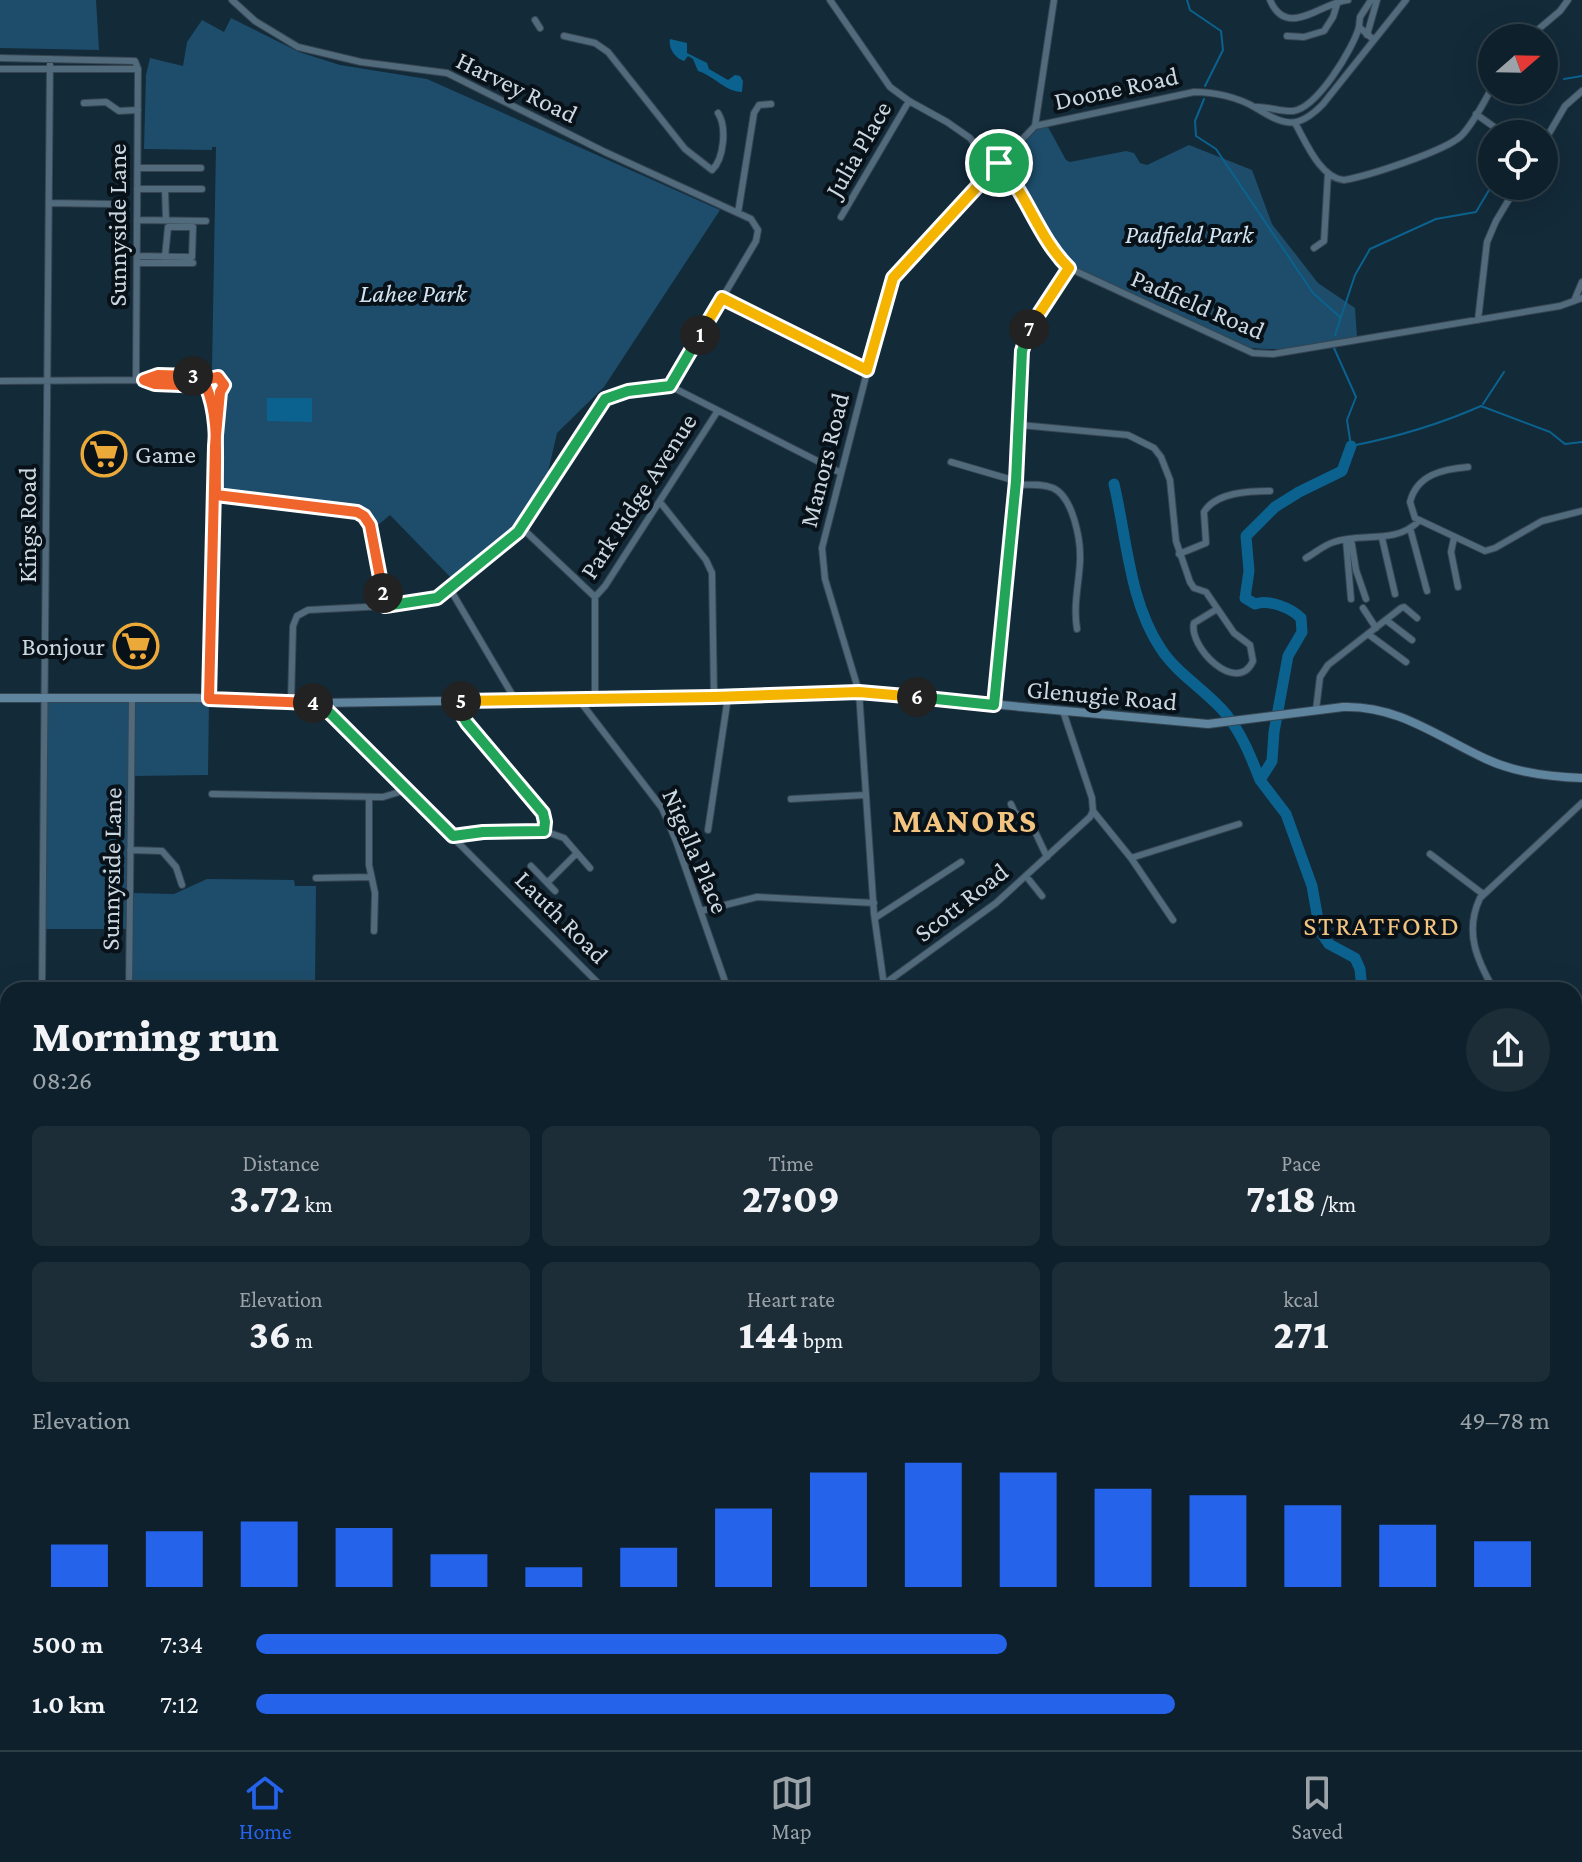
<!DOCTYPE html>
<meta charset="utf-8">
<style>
body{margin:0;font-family:"Crimson Pro",serif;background:#1c2d37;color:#f1f3f6;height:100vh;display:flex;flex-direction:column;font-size:30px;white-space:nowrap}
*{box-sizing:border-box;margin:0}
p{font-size:26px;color:#9ba3a9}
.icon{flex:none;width:44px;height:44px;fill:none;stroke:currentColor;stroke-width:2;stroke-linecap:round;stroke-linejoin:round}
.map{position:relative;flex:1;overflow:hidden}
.drawer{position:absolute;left:0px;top:982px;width:1582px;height:768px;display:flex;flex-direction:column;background:#0e202b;border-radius:24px 24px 0 0;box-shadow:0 8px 32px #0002,0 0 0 2px #2e3e47}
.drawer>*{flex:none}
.needle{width:52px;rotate:70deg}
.tools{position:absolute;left:1478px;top:24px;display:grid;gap:16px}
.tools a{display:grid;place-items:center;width:80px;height:80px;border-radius:50%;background:#0e202b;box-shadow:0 8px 32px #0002,0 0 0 2px #2e3e47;font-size:40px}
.pin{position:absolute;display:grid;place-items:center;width:68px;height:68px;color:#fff;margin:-34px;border:4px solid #fff;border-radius:50%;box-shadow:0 2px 8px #0007}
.km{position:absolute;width:40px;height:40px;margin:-20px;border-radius:50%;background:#222;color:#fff;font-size:22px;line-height:40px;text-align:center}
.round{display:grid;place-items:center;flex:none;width:84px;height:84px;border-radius:42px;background:#1c2d37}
.overview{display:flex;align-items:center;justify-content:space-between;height:136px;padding:0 32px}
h1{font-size:44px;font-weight:800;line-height:60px}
.stats{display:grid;grid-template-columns:repeat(3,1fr);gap:12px;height:136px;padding:8px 32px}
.stats div{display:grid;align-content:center;border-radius:12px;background:#1c2d37;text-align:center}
.stats b{font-size:40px;font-weight:800}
.stats small{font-size:22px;font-weight:400}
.stats p{font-size:22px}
.chart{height:224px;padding:16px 32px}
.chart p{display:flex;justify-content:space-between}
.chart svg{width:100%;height:144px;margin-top:8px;stroke:#2563eb;stroke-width:6}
ul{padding:0 32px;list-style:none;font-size:26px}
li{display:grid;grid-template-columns:128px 96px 1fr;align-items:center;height:60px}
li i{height:20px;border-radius:10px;background:#2563eb}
.dock{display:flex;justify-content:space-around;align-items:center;height:112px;border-top:2px solid #2e3e47;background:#0e202b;font-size:22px;color:#9ba3a9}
.dock a{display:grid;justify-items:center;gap:4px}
.dock .selected{color:#2563eb}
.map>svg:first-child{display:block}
</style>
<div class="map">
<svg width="1582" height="1750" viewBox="0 0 1582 1750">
<rect width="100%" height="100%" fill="#132a39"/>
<path fill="#1d4d6b" d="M 0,0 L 96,0 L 99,50 L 0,48 Z
M 231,18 L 299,52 L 340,65 L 427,79 L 720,210 L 604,387 L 557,433 L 543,494 L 522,527 L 456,583 L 390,515 L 371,531 L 355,511 L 215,495 L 215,395 L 209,392 L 206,386 L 212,368 L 216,147 L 212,147 L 212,150 L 144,149 L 146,75 L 150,58 L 183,66 L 187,42 L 202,20 L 224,32 Z
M 1047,125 L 1066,160 L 1070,162 L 1126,151 L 1134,153 L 1140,163 L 1147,165 L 1189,145 L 1252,170 L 1272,224 L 1318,283 L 1355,308 L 1357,336 C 1327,347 1268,354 1238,345 L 1069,266 L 1057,252 L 1007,162 L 1038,128 Z
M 44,698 L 209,699 L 208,775 L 131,776 L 130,893 L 174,894 L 207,879 L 294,880 L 295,886 L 316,886 L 315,990 L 129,990 L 130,929 L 42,929 Z"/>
<path fill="#0b628e" d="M 670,39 L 687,43 L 687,53 L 707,63 L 709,69 L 728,80 L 735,75 L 740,76 L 743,81 L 742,92 C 726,92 714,76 698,71 L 693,59 L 688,56 L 684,61 C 675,58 668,48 670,39 Z
M 267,398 L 312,398 L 312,422 L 267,421 Z"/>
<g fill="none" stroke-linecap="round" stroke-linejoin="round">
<path stroke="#0b628e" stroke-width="2" d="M 1187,0 L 1190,10 L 1221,31 L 1223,50 L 1205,86
M 1564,79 L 1582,76
M 1204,99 L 1195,121 L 1196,136 L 1216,149 L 1313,293 L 1340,317
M 1335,335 L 1355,275 L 1370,249 L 1436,219 L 1476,212 L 1492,185
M 1334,348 L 1356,397 L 1347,420 L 1351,446 C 1397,437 1438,425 1481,406 L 1550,432 L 1565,444 L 1582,442
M 1483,404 L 1504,372"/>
<path stroke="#0b628e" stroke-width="11" d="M 1351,446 L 1342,471 L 1299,492 L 1275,507 L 1246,536 L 1249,571 L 1245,598 L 1255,604 C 1269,599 1291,608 1301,618 L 1302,632 L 1288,656 L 1274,732 L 1272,761 L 1260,780 L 1286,814 L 1312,886 L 1320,931 L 1329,944 L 1355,958 L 1360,969 L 1362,990
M 1114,484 C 1127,539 1129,601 1161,649 C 1178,675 1206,690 1226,714 C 1242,734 1251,757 1260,780
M 555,1742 L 558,1750"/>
<g stroke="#354552" stroke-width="8">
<path id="street" d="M 232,0 L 255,21 L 298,47 L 361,62 L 447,73 L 605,152 L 738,213 L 751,219 L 758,230 L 756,241 L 670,386 L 628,391 L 605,399 L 522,528 L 512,537 L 433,600 L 385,606 L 308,610 L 297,616 L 293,626 L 291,702
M 830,0 L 890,87 L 909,101 L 947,122 L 970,138 L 993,168
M 1270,0 C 1287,40 1322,2 1348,0
M 1371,0 L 1360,17 L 1359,27 L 1374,40
M 535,20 L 540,28
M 1367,35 L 1377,0
M 564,36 L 595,43 L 608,52 L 685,149 L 712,170 C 724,159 727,127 718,113
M 1287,36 L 1304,37 L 1324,31 L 1333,17 L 1338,1
M 1528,38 L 1560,11 L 1568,0
M 0,58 L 135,61 L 138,69 L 136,380
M 0,69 L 138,69
M 84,103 L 106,102 L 119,111 L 138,110
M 1255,107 C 1268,106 1280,112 1293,111 C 1317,108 1353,49 1359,27
M 1476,114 L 1504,134
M 1295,123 C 1306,142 1320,178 1344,180 C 1368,176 1445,151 1461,136 C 1474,123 1483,103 1492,88
M 1035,126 L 1194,92 C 1214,92 1238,97 1256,108 C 1284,125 1297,131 1323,104 L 1406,0
M 1544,142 L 1565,106 L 1582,91
M 999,163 C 1027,194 1039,239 1069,268 L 1253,353 L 1273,354 L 1560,306 L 1582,298
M 138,168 L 201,168
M 137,189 L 202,189
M 165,189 L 166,220
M 49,203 L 110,204
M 738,213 L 754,113 L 759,105 L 771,104
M 841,217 L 909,101
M 137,220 L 206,221
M 1314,248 L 1324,241 L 1328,173
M 137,256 L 190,257 L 192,257 L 193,227 L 168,227 L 165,257
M 137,263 L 193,263
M 722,298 L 867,370
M 1574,301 L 1582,282
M 1478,320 L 1487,242 L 1496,221 L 1517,186
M206 385a9 9 0 1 1 18 0a9 9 0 1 1-18 0Z
M 144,380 L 158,375 L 209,379
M 0,381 L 144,380 L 155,384 L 206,386
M 670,386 L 841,473
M 1020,425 L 1128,435 L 1154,448 L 1161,457 L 1170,480 L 1176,541 L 1190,582 L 1194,588 L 1206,592 L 1234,633 L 1250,645 L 1253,661 C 1237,696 1188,647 1194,623 L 1217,609
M 217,432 L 220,392
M 951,462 L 1016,481
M 1468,467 C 1444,469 1417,474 1410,502 L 1415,518 L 1485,551 L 1495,548 L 1542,521 L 1582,511
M 1015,485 C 1027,485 1041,483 1053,488 C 1073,497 1081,540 1080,561 C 1079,584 1073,605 1077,629
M 216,495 L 355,510 C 379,525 380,580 385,606
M 660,502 L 706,560 L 712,573 L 714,697
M 522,528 L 595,597
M 1410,528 L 1427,591
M 1382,538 L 1395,594
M 1454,538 L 1451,552 L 1458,587
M 1351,539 L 1356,570 L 1366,599
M 1346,540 L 1351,599
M 1179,554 L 1206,543 L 1204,512 C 1216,492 1250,491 1270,491
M 1306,558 C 1315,553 1324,545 1334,542 C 1362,532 1395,545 1419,521
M 450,589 L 516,701
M 1363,608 L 1376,628
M 1386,620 L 1412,640
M 1368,634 L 1406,662
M 209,699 L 216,495 L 216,435 L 211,393
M 579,700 L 662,808 L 676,841 L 728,990
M 595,700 L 595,597 L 605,586 L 717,412
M 319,703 L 605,990
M 994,705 L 1015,485 L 1022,346 L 1026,334 L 1069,268
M 1316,710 L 1320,677 L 1328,665 L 1401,608 L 1404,607 L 1417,618
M 212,794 L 383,797 L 406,790
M 369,797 L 369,865 L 375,893 L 374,931
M 791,799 L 865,795
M 1011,804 L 1015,813 L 1030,821 L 1047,857
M 1093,811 L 1131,858 L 1173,920
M 708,830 L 728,697
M 544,831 L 564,838 L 590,868
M 453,836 L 483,832 L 544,831 L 545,818 L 539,809 L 467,723 L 453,701
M 130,850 L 162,851 L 176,867 L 182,885
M 1430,854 L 1483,894
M 1131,858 L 1239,824
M 531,866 L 555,891
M 1026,876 L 1042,896
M 316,878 L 371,877
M 548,882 L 577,853
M 701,911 L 757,897 L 874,903
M 875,918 L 961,862
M 884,985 L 874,914 L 859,692 L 825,579 L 822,548 L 889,286 L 904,263 L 1035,126 L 1054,0
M 42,990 L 50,59
M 129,990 L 132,700
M 876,990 L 996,903 L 1090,817 L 1093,811 L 1092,798 L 1063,711
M 1494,990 C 1477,960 1464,932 1480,898 L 1582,803
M 1574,1029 L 1582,1029
M 1574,1142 L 1582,1137
M 0,1185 L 8,1185
M 0,1374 L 8,1378
M 617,1742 L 620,1750
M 782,1742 L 785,1750"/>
</g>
<g stroke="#354552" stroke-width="10">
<path id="secondary" d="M 0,698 L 196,698 L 319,703 L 714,697 L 859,692 L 1208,724 L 1343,707 C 1398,705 1438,737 1486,759 C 1516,773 1549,777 1582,778
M 0,1016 L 8,1016
M 1574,1496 L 1582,1499
M 1574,1509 L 1582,1512
M 357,1750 L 373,1742
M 1317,1750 L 1324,1742"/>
</g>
<g stroke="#354552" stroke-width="13">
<path id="highway" d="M 0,1502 L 8,1504
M 0,1515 L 8,1517
M 313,1742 L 322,1750
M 343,1742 L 352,1750
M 379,1750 L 387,1742"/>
</g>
<use href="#street" stroke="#516a7c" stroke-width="6"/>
<use href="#secondary" stroke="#5f849e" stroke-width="8"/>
<use href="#highway" stroke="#7fc2ef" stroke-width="11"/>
</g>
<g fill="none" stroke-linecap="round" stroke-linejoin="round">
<g stroke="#fff" stroke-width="16">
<path id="split-1" d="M 700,335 L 722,298 L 867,370 L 893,278 L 999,163"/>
</g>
<g stroke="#fff" stroke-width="16">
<path id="split-2" d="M 383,593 L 385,606 L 437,598 L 518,532 L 605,399 L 628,391 L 670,386 L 700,335"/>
</g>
<g stroke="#fff" stroke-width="16">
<path id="split-3" d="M 193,376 L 158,375 L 144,380 L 155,384 L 206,386 C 220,418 215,459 216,495 L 357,512 L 364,516 L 370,525 L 383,593"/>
</g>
<g stroke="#fff" stroke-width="16">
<path id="split-4" d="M 193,376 L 209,379 L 218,377 L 224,385 L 220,392 L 215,446 L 209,699 L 313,703"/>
</g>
<g stroke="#fff" stroke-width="16">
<path id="split-5" d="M 313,703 L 319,703 L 332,715 L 453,836 L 483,832 L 544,831 L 545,822 L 543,813 L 467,723 L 453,701 L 461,701"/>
</g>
<g stroke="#fff" stroke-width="16">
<path id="split-6" d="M 461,701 L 714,697 L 859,692 L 917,697"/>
</g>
<g stroke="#fff" stroke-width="16">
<path id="split-7" d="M 917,697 L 994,705 L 1016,481 L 1022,351 L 1029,329"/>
</g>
<g stroke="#fff" stroke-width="16">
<path id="split-8" d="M 999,163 C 1027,194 1039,239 1069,268 L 1029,329"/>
</g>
<use href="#split-1" stroke="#f5b400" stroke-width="10"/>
<use href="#split-2" stroke="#22a559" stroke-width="10"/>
<use href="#split-3" stroke="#f0652b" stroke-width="10"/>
<use href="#split-4" stroke="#f0652b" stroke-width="10"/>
<use href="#split-5" stroke="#22a559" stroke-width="10"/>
<use href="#split-6" stroke="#f5b400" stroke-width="10"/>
<use href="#split-7" stroke="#22a559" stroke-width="10"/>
<use href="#split-8" stroke="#f5b400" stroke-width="10"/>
</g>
<defs>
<g id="supermarket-ring" transform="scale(2.3)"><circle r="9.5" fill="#081118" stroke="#eba93a" stroke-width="1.5"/><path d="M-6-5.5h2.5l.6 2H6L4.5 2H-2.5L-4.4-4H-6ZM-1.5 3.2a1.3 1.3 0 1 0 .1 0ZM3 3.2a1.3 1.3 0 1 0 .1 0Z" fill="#eba93a"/></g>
</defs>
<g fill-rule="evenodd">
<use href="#supermarket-ring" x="104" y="454"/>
<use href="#supermarket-ring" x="136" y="646"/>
</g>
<g text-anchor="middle" stroke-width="8" stroke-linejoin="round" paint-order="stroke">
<g font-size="26" fill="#cbd8e2" stroke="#081118">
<text transform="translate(517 87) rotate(26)" y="9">Harvey Road</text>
<text transform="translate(1116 88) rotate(-12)" y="9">Doone Road</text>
<text transform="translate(858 149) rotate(-60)" y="9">Julia Place</text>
<text transform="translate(117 225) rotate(-90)" y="9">Sunnyside Lane</text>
<text transform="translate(1198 304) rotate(23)" y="9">Padfield Road</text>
<text transform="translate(824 460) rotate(-76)" y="9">Manors Road</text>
<text transform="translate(638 496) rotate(-57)" y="9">Park Ridge Avenue</text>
<text transform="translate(27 525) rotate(-90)" y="9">Kings Road</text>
<text transform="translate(1102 695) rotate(5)" y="9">Glenugie Road</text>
<text transform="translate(696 851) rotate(67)" y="9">Nigella Place</text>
<text transform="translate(111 869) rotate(-89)" y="9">Sunnyside Lane</text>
<text transform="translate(961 902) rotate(-38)" y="9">Scott Road</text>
<text transform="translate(562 917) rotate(45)" y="9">Lauth Road</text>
</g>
<g font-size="26" font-style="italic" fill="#d2e4f2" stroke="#081118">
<text x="1189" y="243">Padfield Park</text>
<text x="413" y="302">Lahee Park</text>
</g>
<g font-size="26" fill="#cbd8e2" stroke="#081118" text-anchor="start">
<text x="135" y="463">Game</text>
<text x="105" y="655" text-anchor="end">Bonjour</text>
</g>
<g font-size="28" letter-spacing="2" fill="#f2c480" stroke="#081118">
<text x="1382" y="935">STRATFORD</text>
</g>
<g font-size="34" font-weight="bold" letter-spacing="2" fill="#f2c480" stroke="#081118">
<text x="965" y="832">MANORS</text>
</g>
</g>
</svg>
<div class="tools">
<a><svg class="needle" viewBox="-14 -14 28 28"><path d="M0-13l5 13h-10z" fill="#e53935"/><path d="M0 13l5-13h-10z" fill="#9ba3a9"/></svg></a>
<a><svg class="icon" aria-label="locate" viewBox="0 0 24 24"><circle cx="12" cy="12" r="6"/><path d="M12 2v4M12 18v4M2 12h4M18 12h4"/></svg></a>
</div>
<div class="pin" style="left:999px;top:163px;background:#1e9e55"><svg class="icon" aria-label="arrive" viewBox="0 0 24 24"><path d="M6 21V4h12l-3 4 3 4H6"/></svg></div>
<b class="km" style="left:700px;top:335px">1</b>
<b class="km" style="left:383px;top:593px">2</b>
<b class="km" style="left:193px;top:376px">3</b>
<b class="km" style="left:313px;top:703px">4</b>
<b class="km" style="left:461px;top:701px">5</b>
<b class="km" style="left:917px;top:697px">6</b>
<b class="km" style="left:1029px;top:329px">7</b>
<section class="drawer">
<div class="overview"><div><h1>Morning run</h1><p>08:26</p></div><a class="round"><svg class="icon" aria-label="share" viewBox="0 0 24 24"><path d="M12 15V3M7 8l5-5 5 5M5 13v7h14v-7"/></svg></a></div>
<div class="stats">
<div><p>Distance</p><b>3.72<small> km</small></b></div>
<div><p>Time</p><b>27:09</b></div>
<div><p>Pace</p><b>7:18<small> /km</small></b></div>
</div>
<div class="stats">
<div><p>Elevation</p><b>36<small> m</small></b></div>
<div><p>Heart rate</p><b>144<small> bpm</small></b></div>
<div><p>kcal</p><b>271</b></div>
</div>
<div class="chart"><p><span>Elevation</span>49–78 m</p>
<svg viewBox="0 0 160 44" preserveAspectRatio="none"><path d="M5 44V31M15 44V27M25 44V24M35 44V26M45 44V34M55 44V38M65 44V32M75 44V20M85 44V9M95 44V6M105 44V9M115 44V14M125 44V16M135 44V19M145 44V25M155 44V30"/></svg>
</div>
<ul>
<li><b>500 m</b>7:34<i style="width:58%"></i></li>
<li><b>1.0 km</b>7:12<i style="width:71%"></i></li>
</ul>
</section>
</div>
<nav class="dock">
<a class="selected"><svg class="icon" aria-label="home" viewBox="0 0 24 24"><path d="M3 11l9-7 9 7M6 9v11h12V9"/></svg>Home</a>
<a><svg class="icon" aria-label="map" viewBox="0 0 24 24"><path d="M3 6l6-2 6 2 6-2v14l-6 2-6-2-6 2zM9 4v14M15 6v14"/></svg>Map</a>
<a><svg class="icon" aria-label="saved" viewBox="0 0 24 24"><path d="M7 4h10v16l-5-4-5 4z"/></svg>Saved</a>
</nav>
